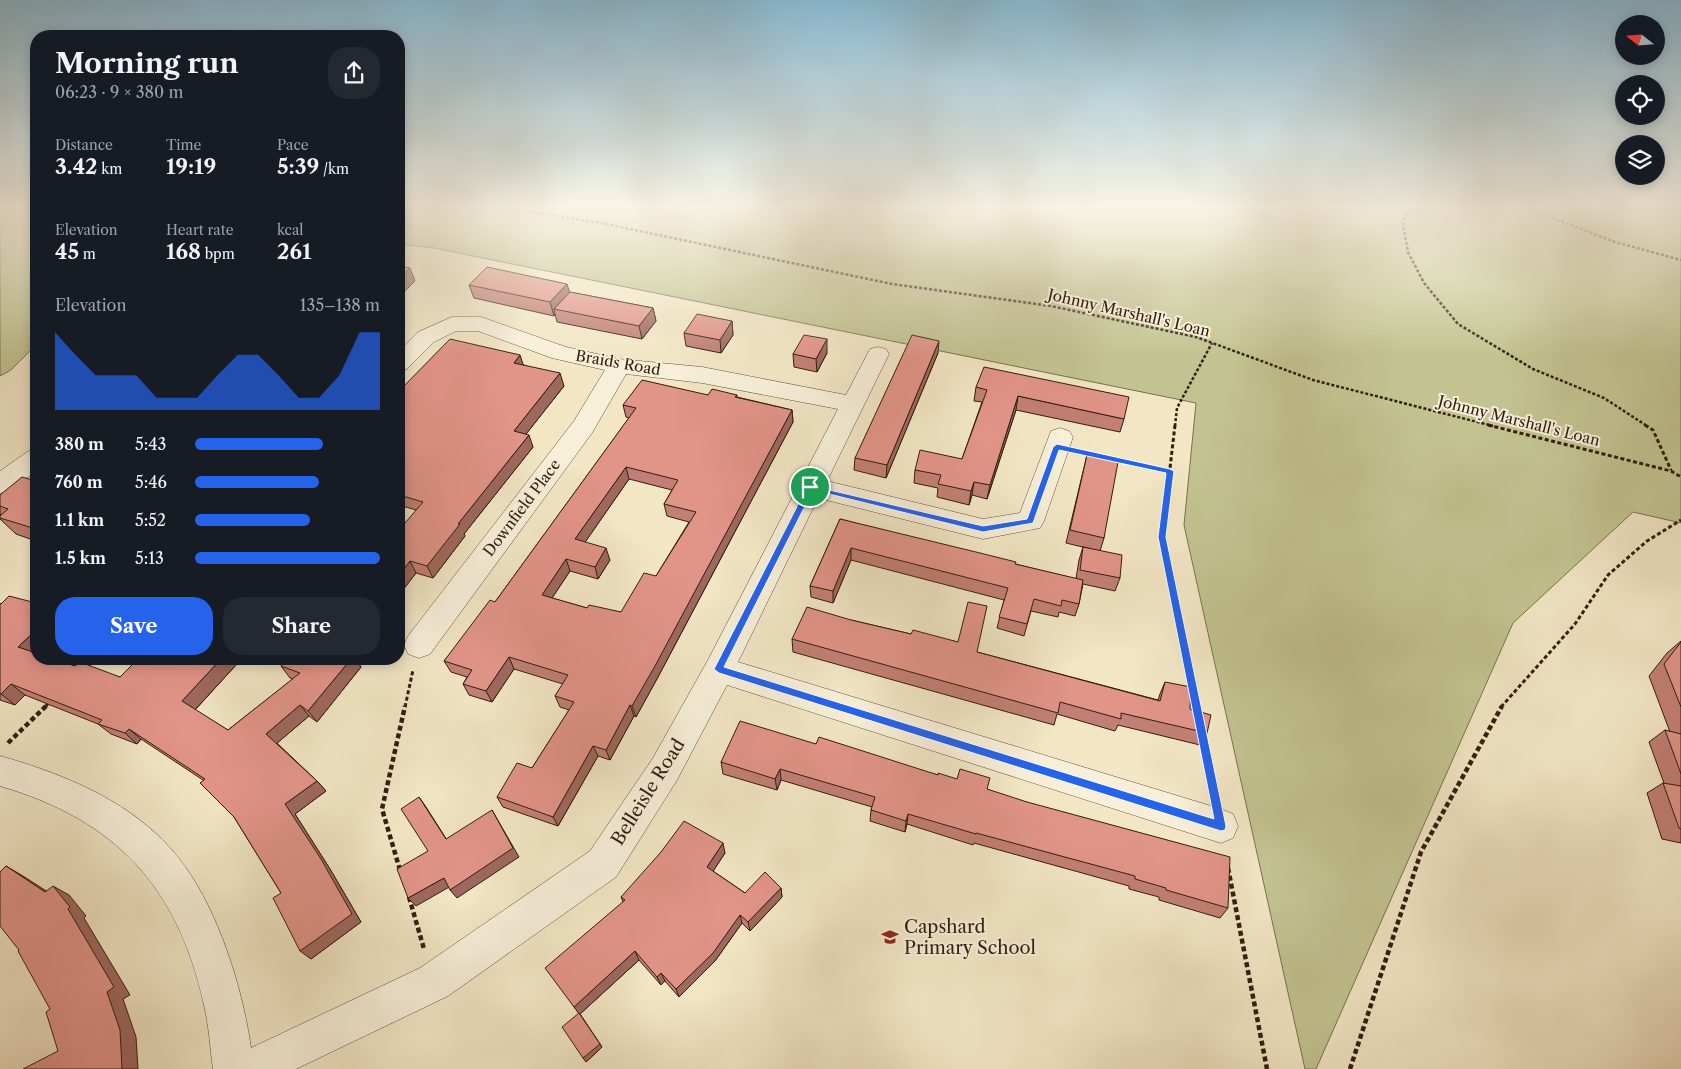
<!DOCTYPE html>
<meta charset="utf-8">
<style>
body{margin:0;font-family:"Libre Caslon Text",serif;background:#242831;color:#f1f3f6;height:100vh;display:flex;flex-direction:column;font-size:19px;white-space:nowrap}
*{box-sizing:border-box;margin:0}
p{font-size:16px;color:#9ea1a6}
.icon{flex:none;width:28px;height:28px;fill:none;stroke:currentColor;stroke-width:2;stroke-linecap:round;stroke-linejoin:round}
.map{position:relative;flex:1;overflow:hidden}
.side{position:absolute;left:30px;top:30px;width:375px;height:635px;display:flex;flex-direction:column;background:#171b24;border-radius:20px;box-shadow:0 2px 12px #0003}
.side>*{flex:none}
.needle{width:32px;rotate:287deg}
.buttons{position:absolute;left:1615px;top:15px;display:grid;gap:10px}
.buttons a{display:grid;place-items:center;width:50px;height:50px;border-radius:50%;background:#171b24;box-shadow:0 2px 12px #0003;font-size:25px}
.pin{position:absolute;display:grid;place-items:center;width:42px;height:42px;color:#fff;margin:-21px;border:2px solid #fff;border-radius:50%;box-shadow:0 1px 5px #0007}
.round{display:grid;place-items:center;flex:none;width:52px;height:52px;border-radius:20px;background:#242831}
.summary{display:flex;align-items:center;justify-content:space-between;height:85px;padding:0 25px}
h1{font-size:28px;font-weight:800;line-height:38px}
.figures{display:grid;grid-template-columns:repeat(3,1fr);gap:8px;height:85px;padding:5px 25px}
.figures div{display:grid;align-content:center}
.figures b{font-size:21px;font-weight:800}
.figures small{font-size:14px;font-weight:400}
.figures p{font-size:14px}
.chart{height:140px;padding:10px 25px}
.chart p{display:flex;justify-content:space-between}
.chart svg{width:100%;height:90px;margin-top:5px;fill:#2563eb;opacity:.7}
.cta{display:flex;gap:10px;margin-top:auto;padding:10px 25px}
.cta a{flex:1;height:58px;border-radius:20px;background:#2563eb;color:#fff;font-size:20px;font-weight:800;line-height:58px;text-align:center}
.cta a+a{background:#242831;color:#f1f3f6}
ul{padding:0 25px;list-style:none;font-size:16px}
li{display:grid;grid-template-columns:80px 60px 1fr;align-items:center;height:38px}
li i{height:12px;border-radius:6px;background:#2563eb}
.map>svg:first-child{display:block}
</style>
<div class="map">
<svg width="1681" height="1069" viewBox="0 0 1681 1069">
<rect width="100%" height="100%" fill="#f2e6c5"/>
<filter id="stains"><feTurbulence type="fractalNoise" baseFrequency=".004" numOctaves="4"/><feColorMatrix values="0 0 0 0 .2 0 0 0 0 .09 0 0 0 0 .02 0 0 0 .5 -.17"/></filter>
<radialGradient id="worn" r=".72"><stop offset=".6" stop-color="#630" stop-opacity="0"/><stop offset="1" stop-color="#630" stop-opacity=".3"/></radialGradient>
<path fill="#c2c390" stroke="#7a7050" d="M 0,207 L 36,207 L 36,345 L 11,370 L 0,376 Z
M 399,207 L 1681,207 L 1681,523 L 1633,512 L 1513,623 L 1316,1069 L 1305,1069 L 1184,525 L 1196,403 L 434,248 L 399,244 Z"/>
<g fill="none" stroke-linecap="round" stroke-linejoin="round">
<g stroke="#624f3d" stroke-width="1">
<path id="minor" d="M 452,317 L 481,317 L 566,347 L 619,359 L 702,367 L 846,395 L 870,349 L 878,347 L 886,349 L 889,354 L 827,481 L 983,519 L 1020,513 L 1051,431 L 1060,428 L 1069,431 L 1073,437 L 1044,521 L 1040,528 L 983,539 L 818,498 L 738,662 L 1221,809 L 1233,814 L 1238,826 L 1233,838 L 1221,843 L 727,685 L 677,780 L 616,877 L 448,996 L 296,1069 L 213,1069 C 210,1048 209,1026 204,1005 C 178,887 116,820 0,786 L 0,756 C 61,773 128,800 171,849 C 215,898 242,984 251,1048 L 420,968 L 590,851 L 653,758 L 708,660 L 838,409 L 702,383 L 626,374 L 592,433 L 430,654 L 419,658 L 408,654 L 404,645 L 408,636 L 574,421 L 605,370 L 552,358 L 478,331 L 456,331 L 434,342 L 407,369 L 399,371 L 399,351 L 418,332 Z
M 36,449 L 36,471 L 9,491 L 0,493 L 0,471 L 27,452 Z"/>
</g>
<path stroke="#321d10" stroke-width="2.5" stroke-dasharray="3 2" stroke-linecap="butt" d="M 502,207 L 606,224 L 892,284 L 1051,306 L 1196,337 L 1313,380 L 1493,426
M 1421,207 L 1404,217 L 1403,225 L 1408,252 L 1424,283 L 1458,324 L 1533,369 L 1604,398 L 1647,426
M 1524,207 L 1615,242 L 1681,260
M 1175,426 L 1177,408 L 1212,343"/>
<path stroke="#321d10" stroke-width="3" stroke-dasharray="4 2.5" stroke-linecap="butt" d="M 1175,425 L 1162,537 L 1196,707
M 1488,425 L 1671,471 L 1681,477
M 1645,425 L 1653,430 L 1671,470
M 1082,452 L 1170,471
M 87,667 L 96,659
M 45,707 L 50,702
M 405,707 L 413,670
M 1501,707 L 1575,624 L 1608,575 L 1647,541 L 1681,520"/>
<path stroke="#321d10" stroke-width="4.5" stroke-dasharray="5 3" stroke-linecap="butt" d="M 1196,706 L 1198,715
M 1203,736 L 1214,793
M 8,743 L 46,706
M 1228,868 L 1267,1069
M 400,870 L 382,809 L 405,706
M 409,897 L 424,949
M 1350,1069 L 1421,852 L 1502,706"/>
<use href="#minor" fill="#f7efd9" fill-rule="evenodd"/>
</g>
<path fill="#c27f75" stroke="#321d10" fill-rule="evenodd" d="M 469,285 L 569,292 L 653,308 L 656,321 L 642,339 L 557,322 L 555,314 L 554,316 L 474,298 Z
M 732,321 L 733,335 L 721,353 L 686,346 L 684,333 Z
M 827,353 L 817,372 L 794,367 L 793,354 Z
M 938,353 L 886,478 L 854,470 L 855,458 Z
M 524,365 L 564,386 L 526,434 L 533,447 L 464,534 L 465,536 L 433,578 L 416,573 L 399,595 L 416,510 L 399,505 L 399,387 L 402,388 Z
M 976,387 L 1124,419 L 1120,432 L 1016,410 L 987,499 L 972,495 L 969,505 L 937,497 L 938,488 L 914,483 L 915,470 L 962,459 L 982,402 L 974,401 Z
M 708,395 L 737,395 L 737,397 L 792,410 L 793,422 L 658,677 L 636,717 L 634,716 L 610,760 L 598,756 L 558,826 L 503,807 L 497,797 L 532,768 L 569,710 L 560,707 L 555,696 L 563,684 L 514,669 L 492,702 L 469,695 L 463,684 L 467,677 L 451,672 L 444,661 L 495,602 L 629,418 L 626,417 L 623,405 ZM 629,479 L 672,490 L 664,504 L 667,516 L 689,522 L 656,576 L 621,612 L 587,608 L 552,598 L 570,571 L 598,579 L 610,560 L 585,542 Z
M 1087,455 L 1104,538 L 1100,551 L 1120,578 L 1115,591 L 1083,584 L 1079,604 L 1075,616 L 1059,612 L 1058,617 L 1031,611 L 1024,636 L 997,628 L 1004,600 L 851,560 L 833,603 L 811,597 L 810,586 L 840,519 L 1015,564 L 1076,579 L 1079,560 L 1083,547 L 1091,549 L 1066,543 Z
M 36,481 L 36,541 L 16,534 L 0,519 L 0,516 L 1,515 L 0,514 L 0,495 Z
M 0,603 L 36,659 L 75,666 L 120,677 L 138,659 L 231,659 L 236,665 L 195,710 L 228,730 L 293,679 L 290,678 L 281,666 L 287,659 L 355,659 L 361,667 L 317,722 L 309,716 L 277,743 L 317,781 L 326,791 L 295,814 L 330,869 L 361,922 L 311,959 L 281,893 L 234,817 L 203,780 L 141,739 L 137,744 L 111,734 L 98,724 L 25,695 L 15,705 L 0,700 Z
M 851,620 L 911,634 L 958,642 L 977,652 L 1158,700 L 1160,694 L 1165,682 L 1190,709 L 1207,733 L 1200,745 L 1118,725 L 1115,731 L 1057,714 L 1054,725 L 793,652 L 792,639 Z
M 1681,641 L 1681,843 L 1662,839 L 1647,793 L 1663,783 L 1664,783 L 1649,742 L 1665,730 L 1670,732 L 1649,676 L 1667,653 Z
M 816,744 L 938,775 L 987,789 L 1228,908 L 1220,918 L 1159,900 L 1159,897 L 1129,889 L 1129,886 L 974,843 L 973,845 L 907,824 L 905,832 L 870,821 L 871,810 L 872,807 L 781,780 L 777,790 L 723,774 L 721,762 Z
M 725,853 L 713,871 L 745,893 L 781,888 L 782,897 L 750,931 L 742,923 L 715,961 L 679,997 L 665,981 L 661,985 L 639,960 L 580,1014 L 602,1047 L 586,1062 L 579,1013 L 623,902 L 621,897 Z"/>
<path fill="#9e685f" stroke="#321d10" d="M 410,268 L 415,281 L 399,297 L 399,279 Z
M 567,284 L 571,297 L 554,309 L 555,314 L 554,316 L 550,302 Z
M 653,308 L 656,321 L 642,339 L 639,326 Z
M 732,321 L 733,335 L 721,353 L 720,340 Z
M 827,339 L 827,353 L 817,372 L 816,359 Z
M 939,341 L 938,353 L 886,478 L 887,465 Z
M 520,355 L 524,367 L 514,363 Z
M 560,373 L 564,386 L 519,443 L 514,431 Z
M 1018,396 L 1016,410 L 987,499 L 990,485 Z
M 792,410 L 793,422 L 658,677 L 636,717 L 632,706 Z
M 529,435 L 533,447 L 464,534 L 465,536 L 433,578 L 427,566 L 458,524 Z
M 626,467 L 629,479 L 579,551 L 575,539 Z
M 974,482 L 972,495 L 969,505 L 971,491 Z
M 606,548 L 610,560 L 598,579 L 595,567 Z
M 851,548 L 851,560 L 833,603 L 833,591 Z
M 566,559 L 570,571 L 546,607 L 542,595 Z
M 410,561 L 416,573 L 399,595 L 399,575 Z
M 36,630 L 36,654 L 18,647 Z
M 509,657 L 514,669 L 492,702 L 486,691 Z
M 221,659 L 231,659 L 236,665 L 193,712 L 182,701 Z
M 351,659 L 355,659 L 361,667 L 317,722 L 308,711 Z
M 11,684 L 25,695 L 15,705 L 1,694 Z
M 300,705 L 309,716 L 276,744 L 266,734 Z
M 630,705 L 634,716 L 610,760 L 606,750 Z
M 129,729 L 141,739 L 137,744 L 125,733 Z
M 593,746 L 598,756 L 558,826 L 553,817 Z
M 780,769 L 781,780 L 777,790 L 775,779 Z
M 317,781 L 326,791 L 295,814 L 330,869 L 361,922 L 311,959 L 300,951 L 285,804 Z
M 419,797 L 426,807 L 452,848 L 446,839 Z
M 492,810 L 519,857 L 457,898 L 450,890 Z
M 908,814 L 907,824 L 905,832 L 906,821 Z
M 723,843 L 725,853 L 710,876 L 707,867 Z
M 6,866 L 23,876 L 62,901 L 45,892 Z
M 444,878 L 451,886 L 416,906 L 408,898 Z
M 53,886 L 69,895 L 86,916 L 84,918 L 130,995 L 123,999 L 136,1037 L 138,1069 L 122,1069 L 107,992 Z
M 781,888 L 782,897 L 750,931 L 748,922 Z
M 740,915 L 742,923 L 715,961 L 679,997 L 676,989 Z
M 635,951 L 639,960 L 580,1014 L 602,1047 L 586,1062 L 583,1058 L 579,1014 L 574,1007 Z
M 661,973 L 665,981 L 661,985 L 657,977 Z"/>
<path fill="#e19488" stroke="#321d10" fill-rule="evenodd" d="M 399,266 L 410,268 L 399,279 Z
M 487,267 L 567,284 L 550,302 L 469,285 Z
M 570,292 L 653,308 L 639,326 L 554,309 Z
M 697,314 L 732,321 L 720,340 L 684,333 Z
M 804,335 L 827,339 L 816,359 L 793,354 Z
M 912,335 L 939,341 L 887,465 L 855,458 Z
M 450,339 L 520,355 L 514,363 L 560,373 L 514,431 L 529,435 L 458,524 L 460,524 L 427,566 L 410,561 L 399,575 L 399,530 L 423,502 L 399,495 L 399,387 L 402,388 Z
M 984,367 L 1129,397 L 1124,419 L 1018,396 L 990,485 L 974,482 L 971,491 L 938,484 L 941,475 L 915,470 L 920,450 L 962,459 L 987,390 L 976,387 Z
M 642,380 L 708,395 L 712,389 L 737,395 L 735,397 L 792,410 L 655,666 L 632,706 L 630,705 L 606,750 L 593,746 L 553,817 L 497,797 L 517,763 L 532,768 L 574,702 L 555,696 L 568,675 L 509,657 L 486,691 L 463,684 L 472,670 L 444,661 L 490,600 L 495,602 L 636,408 L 623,405 ZM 626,467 L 678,480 L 664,504 L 696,512 L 656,576 L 644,573 L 621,612 L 589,605 L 587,608 L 542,595 L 566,559 L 595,567 L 606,548 L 575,539 Z
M 1087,455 L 1118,462 L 1104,538 L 1070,530 Z
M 22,477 L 36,481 L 36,529 L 0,518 L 0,516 L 8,509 L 0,506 L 0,495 Z
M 840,519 L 980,553 L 1016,562 L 1015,564 L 1083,580 L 1079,604 L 1062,600 L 1061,606 L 1034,599 L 1027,624 L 999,617 L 1008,588 L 851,548 L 833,591 L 810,586 Z
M 1083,547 L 1122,555 L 1120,578 L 1080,570 Z
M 9,596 L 36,603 L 36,630 L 18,647 L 36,653 L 36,659 L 53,659 L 75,666 L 80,662 L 120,677 L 138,659 L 221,659 L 182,701 L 228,730 L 300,673 L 281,666 L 287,659 L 351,659 L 308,711 L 300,705 L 266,734 L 317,781 L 285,804 L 321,859 L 352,914 L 300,951 L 273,898 L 281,893 L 234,817 L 200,783 L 205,779 L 129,729 L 125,733 L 98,724 L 102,720 L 11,684 L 1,694 L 0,694 L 0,603 L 1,604 Z
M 968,602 L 987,606 L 977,652 L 1160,701 L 1165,682 L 1191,687 L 1190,709 L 1211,715 L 1207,733 L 1121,713 L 1121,719 L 1060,702 L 1058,713 L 792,639 L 807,607 L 851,620 L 911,634 L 913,630 L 958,642 Z
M 1681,642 L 1681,707 L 1664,664 Z
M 740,721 L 816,744 L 819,737 L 938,775 L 938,773 L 957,779 L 960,769 L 990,778 L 987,789 L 1027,802 L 1230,857 L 1228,908 L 1166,890 L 1166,888 L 1135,879 L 1135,876 L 976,833 L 976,834 L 908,814 L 906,821 L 871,810 L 875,797 L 780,769 L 775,779 L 721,762 Z
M 1665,730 L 1681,734 L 1681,774 Z
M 1663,783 L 1681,786 L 1681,829 L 1679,828 Z
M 419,797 L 446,839 L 492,810 L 513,848 L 450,890 L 444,878 L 408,898 L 397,869 L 428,851 L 401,809 Z
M 684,821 L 723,843 L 707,867 L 745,893 L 765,872 L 781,888 L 748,922 L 740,915 L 713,953 L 676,989 L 661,973 L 657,977 L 635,951 L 574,1007 L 545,968 L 625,900 L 621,897 L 661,852 Z
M 6,866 L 45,892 L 53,886 L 70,907 L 68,909 L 114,987 L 107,992 L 120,1030 L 122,1069 L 23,1069 L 58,1051 L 46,1012 L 50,1009 L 18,951 L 19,950 L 0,926 L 0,872 Z
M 579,1013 L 600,1044 L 583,1058 L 562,1027 Z"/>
<linearGradient id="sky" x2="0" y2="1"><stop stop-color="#89b9d2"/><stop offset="0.58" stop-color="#f9f4e5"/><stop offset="1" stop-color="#f9f4e5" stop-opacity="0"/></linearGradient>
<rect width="1681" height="357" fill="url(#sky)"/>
<path fill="#2563eb" stroke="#fff" fill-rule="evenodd" d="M 1057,444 L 1170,469 L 1174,471 L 1166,537 L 1226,826 L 1225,830 L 1221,831 L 719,673 L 714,669 L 808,485 L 983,526 L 1027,519 L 1053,447 ZM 1059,450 L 1166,473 L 1158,537 L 1214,819 L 724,667 L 813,490 L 983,532 L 1033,523 Z"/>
<defs>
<g id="school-bare" transform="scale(1.35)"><path d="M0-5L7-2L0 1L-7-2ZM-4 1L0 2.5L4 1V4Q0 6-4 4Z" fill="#8f2418" stroke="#f7efd9" stroke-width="2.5" paint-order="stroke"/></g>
</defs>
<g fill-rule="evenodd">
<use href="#school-bare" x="890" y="937"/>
</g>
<g text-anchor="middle" stroke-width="4" stroke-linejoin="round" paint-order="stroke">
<g font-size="15" fill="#321d10" stroke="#f7efd9">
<text transform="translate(1129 313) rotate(13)" y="5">Johnny Marshall's Loan</text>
<text transform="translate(618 363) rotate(10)" y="5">Braids Road</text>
<text transform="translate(1519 421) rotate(14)" y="5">Johnny Marshall's Loan</text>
<text transform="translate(522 508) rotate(-53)" y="5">Downfield Place</text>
</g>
<g font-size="18" fill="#321d10" stroke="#f7efd9">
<text transform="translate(648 792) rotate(-58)" y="6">Belleisle Road</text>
</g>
<g font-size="18" fill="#321d10" stroke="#f7efd9" text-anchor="start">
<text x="904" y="933">Capshard<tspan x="904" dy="21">Primary School</tspan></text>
</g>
</g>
<rect width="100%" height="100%" filter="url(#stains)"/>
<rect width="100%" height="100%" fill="url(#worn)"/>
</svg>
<div class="buttons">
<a><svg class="needle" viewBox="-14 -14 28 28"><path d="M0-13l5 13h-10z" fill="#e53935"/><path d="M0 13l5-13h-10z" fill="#9ea1a6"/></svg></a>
<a><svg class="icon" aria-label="locate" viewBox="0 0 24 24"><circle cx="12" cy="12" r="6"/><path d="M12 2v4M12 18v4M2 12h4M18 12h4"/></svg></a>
<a><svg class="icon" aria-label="layers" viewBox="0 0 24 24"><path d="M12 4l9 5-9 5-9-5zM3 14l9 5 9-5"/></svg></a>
</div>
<div class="pin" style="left:810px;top:487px;background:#1e9e55"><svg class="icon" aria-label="arrive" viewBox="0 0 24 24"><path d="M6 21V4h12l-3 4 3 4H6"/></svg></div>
<section class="side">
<div class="summary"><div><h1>Morning run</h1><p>06:23 · 9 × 380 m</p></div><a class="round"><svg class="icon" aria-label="share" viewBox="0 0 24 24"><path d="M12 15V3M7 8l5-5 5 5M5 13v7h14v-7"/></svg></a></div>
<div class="figures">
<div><p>Distance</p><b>3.42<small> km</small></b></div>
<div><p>Time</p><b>19:19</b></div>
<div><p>Pace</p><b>5:39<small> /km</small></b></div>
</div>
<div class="figures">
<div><p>Elevation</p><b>45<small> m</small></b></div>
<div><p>Heart rate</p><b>168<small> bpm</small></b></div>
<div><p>kcal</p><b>261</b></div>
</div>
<div class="chart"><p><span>Elevation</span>135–138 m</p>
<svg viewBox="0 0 160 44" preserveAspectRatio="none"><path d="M0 44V6L10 17L20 27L30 27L40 27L50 38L60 38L70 38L80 27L90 17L100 17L110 27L120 38L130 38L140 27L150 6L160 6V44z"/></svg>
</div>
<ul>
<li><b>380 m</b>5:43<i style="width:69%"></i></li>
<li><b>760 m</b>5:46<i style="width:67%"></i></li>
<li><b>1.1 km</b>5:52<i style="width:62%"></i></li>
<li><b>1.5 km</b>5:13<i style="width:100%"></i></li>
</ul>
<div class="cta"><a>Save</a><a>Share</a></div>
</section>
</div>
